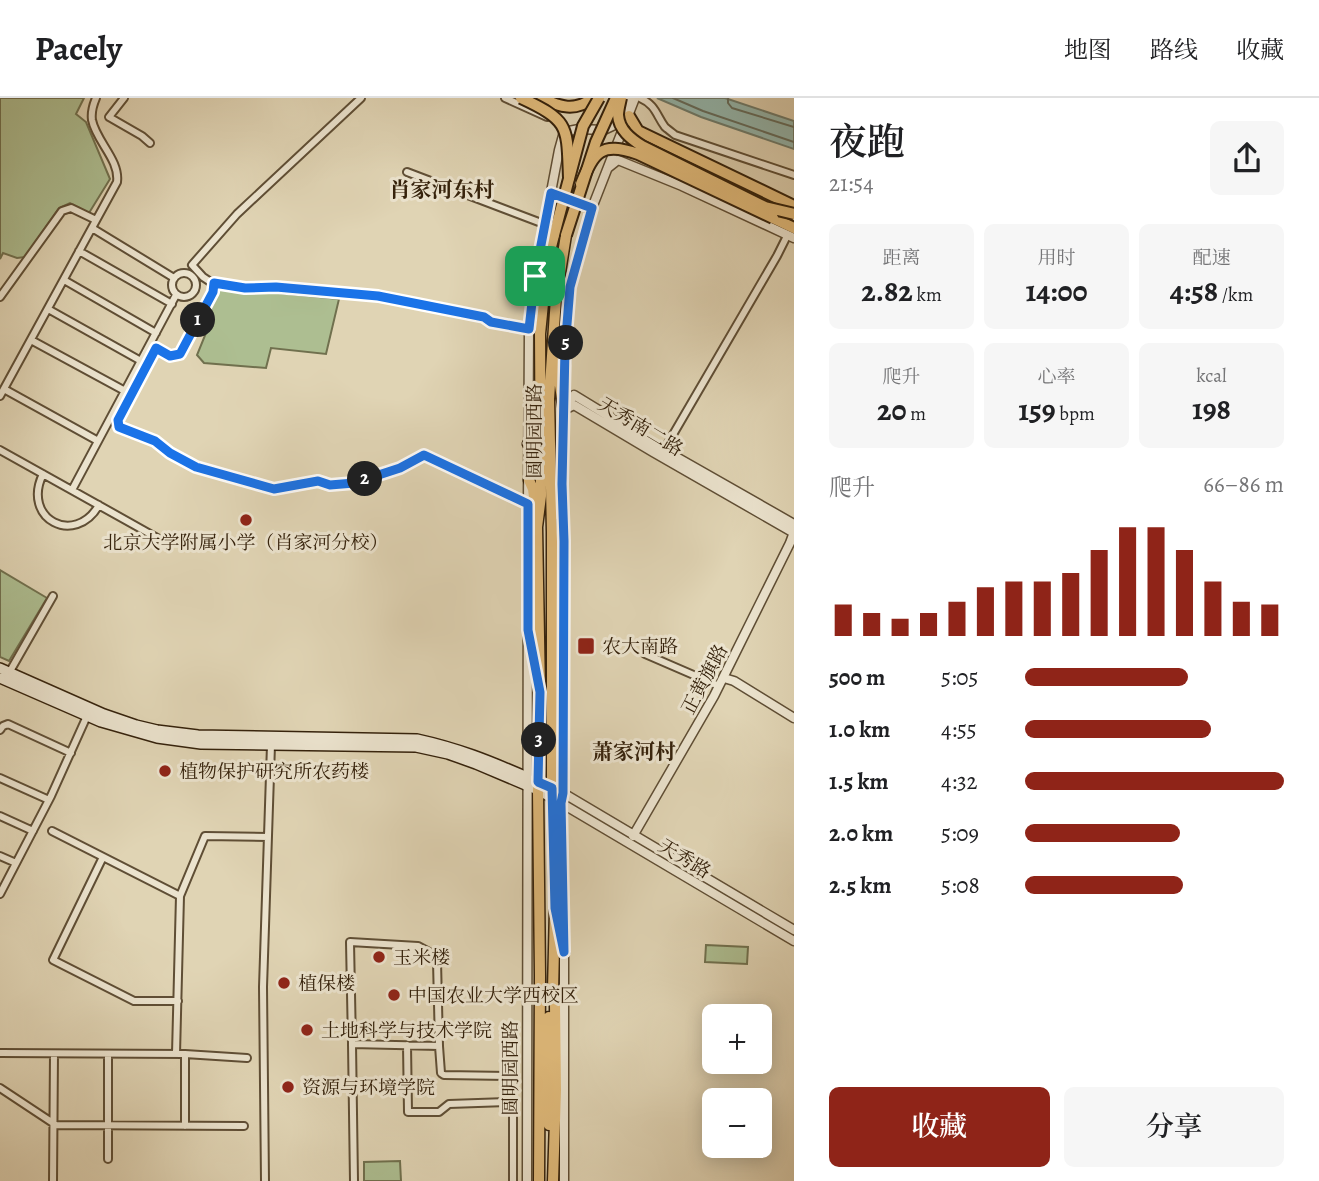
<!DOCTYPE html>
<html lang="zh">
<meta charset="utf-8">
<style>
body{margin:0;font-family:Alegreya,"Noto Serif SC",serif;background:#f6f6f6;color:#202124;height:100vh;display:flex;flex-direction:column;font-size:26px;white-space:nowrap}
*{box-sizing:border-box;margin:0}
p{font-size:23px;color:#757577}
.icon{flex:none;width:38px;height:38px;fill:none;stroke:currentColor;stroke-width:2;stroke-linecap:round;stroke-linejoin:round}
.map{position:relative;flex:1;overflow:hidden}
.details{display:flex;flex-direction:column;background:#fff;width:525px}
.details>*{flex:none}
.buttons{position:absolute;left:702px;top:906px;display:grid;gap:14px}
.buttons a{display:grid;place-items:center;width:70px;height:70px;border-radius:10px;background:#fff;box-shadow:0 4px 18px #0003;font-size:35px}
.pin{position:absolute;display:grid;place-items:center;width:60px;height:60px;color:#fff;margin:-30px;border-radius:14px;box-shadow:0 4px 10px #0006}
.km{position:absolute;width:35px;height:35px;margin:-18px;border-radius:50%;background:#222;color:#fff;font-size:19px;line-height:35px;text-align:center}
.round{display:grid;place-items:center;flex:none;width:74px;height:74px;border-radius:10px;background:#f6f6f6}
.overview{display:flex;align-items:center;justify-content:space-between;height:119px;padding:0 35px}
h1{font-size:38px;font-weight:600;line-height:52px}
.metrics{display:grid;grid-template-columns:repeat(3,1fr);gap:10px;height:119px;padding:7px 35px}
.metrics div{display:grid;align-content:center;border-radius:10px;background:#f6f6f6;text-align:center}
.metrics b{font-size:30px;font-weight:600}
.metrics small{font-size:19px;font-weight:400}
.metrics p{font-size:19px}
.chart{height:196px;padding:14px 35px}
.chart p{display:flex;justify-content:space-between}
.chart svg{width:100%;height:126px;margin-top:7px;stroke:#8f2418;stroke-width:6}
.action{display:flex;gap:14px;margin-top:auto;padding:14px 35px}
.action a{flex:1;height:80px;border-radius:10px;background:#8f2418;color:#fff;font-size:28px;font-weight:600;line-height:80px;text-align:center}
.action a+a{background:#f6f6f6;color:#202124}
ul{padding:0 35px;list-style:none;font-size:23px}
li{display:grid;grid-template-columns:112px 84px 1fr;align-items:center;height:52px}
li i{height:18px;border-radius:9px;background:#8f2418}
header{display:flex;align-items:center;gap:42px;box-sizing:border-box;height:98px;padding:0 35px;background:#fff;border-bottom:2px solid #e0e0e0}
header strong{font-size:33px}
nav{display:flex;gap:38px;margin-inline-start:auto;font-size:24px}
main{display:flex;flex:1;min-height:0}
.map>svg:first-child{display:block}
</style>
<header>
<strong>Pacely</strong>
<nav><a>地图</a><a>路线</a><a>收藏</a></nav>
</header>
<main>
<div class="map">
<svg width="794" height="1083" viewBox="0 0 794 1083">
<rect width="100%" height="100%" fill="#e0d4b4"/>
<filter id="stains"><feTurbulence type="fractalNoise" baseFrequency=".00286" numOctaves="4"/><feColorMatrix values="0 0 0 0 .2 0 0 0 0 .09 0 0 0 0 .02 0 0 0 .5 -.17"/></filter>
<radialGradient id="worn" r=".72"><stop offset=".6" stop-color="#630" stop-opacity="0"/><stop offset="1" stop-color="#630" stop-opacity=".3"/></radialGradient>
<path fill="#adbe91" stroke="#70704e" stroke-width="2" d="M 0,0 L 84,0 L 76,16 L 86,24 L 110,81 L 89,115 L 70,105 L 59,110 L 25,159 L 17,160 L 3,155 L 0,161 Z
M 220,189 L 339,201 L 326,256 L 271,250 L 266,270 L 204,265 L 197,257 L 206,235 L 210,209 Z
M 0,472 L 47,500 L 9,563 L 0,559 Z
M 706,847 L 748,849 L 747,866 L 705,864 Z
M 400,1063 L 401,1083 L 364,1083 L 364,1064 Z"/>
<path fill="#94b8af" stroke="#6e7c6d" stroke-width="2" d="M 657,0 L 725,0 L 794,23 L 794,51 L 701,19 Z"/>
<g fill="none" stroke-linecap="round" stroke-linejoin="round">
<path stroke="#646c5d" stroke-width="2" d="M 673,0 L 703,13 L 794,44
M 728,0 L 728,5 L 732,10 L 794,29"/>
<g stroke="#5f4e35" stroke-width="10">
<path id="minor" d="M 124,0 L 109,19 L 142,38 L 150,45
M 361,0 L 237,116 L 192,167 L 203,179 L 212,185 L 245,190 L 277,189 L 378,198 L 484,219 L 491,224 L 529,231
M 505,0 L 547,19
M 640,0 C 656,7 656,17 665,29 C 666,30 674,36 675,37 L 794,77
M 407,74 L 544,126
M 92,130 L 174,180
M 79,153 L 172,206
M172 187a12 12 0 1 1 24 0a12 12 0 1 1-24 0Z
M 64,182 L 156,235
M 213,185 L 213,194 L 180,256 L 170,258 L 156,250 L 119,322 L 119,329 L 155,343 L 170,355 L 196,369 L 274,391 L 318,383 L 330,387 L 353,385 L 400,370 L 424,357 L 528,406
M 0,199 L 62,113 L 71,110 L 96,122
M 48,211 L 141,263
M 31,242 L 125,293
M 4,291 L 98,343
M 0,298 L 117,84 C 120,62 96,43 92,22 C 91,15 93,7 96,0
M 0,352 L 161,442
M 664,352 L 777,158 L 787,138
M 43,376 C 21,421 75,449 99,407
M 72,392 L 176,197
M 645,556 L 719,588
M 9,575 L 53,498
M 0,632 L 3,628 L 8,626 L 71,655
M 0,680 L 49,702
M 0,718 L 33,733
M 52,733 L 180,798
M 0,758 L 16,765
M 103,759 L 53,862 L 134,903 L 178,903
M 0,796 L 51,698 L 87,618
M 352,946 L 354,1083
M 407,947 L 408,1014 L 439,1014 L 449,1006 L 507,1004 L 508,978 L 444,977 L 441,975 L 439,948 L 352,946 L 350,844 L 418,848 L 429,854 L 437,863 L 439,948
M 0,955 L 185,956 L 247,960
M 176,956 L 180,798 L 205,738 L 268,739
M 0,990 L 56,1027 L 244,1028
M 513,991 L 513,1083
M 185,1028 L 185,956
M 108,1061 L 108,956
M 53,1083 L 54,956
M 265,1083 L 263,889 L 271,647"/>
</g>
<g stroke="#5f4e35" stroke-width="11">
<path id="tertiary" d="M 608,70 L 618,62 L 682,88 L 794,140
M 551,95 L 592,110
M 564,294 L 570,189 L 592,110 L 635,0
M 564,310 L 562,386 L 564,443 L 563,695 L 561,705 L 564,836
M 566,311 L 574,307 L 653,354 L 794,435
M 564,313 L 574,297 L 664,352 L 794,426
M 724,580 L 734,583 L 794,620
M 533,682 L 563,695 L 794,832
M 534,691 L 561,705 L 794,843
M 633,738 L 714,598 L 790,445 L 794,434
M 527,1083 L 528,406 L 529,231 L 535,178 L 559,52 L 564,34 L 579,31 L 604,32 L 619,25 L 629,0
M 564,1083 L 564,849"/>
</g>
<g stroke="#34210b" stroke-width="12">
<path id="secondary" d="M 0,570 L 104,616 L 136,627 L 157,632 L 198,637 L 417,641 C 458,650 488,662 527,679
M 0,580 L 101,624 L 157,640 L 201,646 L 416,649 L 448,656 L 476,666 L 528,688"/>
</g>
<g stroke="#34210b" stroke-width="13">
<path id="primary" d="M 558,261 L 558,275 L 564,313
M 528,346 L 533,337 L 534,305
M 529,382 L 533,391 L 535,407
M 556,416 L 562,386
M 529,532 L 535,566
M 559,827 L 564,854
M 549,1027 L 547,992 L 549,919
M 539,1083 L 540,878 L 538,693 L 540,594 L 537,429 L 541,398 L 540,236 L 547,165 L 554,137
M 553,1083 L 556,992 L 555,907 L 553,892 L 555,810 L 552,690 L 552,434 L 549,301 L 556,200 L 566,137"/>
</g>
<g stroke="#34210b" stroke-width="14">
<path id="motorway" d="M 541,0 C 560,9 575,14 593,0
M 629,18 L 638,33 L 794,108
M 773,120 L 794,130"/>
</g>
<use href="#minor" stroke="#ebe3ce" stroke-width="6"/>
<use href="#tertiary" stroke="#ebe3ce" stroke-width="8"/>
<use href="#secondary" stroke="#ebe3ce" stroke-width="9"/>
<use href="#primary" stroke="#e0ba7a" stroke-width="10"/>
<use href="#motorway" stroke="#e0ba7a" stroke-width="10"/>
<g stroke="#34210b" stroke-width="14" stroke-linecap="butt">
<path id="trunk-bridge" d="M 554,137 L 583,28 L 599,0
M 566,137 L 596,44 L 616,0"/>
</g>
<g stroke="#34210b" stroke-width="14" stroke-linecap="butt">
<path id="motorway-bridge" d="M 521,0 C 570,23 567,28 569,80
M 621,0 C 620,5 618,12 618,17 C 619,32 631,41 642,48 L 765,109 L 794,116
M 581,86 C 594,54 601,43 638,56 L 773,120"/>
</g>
<use href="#trunk-bridge" stroke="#e0ba7a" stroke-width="10"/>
<use href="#motorway-bridge" stroke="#e0ba7a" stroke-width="10"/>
</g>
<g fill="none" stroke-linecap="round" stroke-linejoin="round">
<g stroke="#fff" stroke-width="14">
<path id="route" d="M 551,95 L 592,110 L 570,189 L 565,251 L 562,386 L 564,443 L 563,695 L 561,705 L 564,854 L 555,810 L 552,690 L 538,684 L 540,594 L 528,532 L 528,406 L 424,357 L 400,370 L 354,385 L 330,387 L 318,383 L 274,391 L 196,369 L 170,355 L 155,343 L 119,329 L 118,322 L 156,250 L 170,258 L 180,256 L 213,194 L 214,185 L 245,190 L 276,189 L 378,198 L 484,219 L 491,224 L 529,231 L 535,178 Z"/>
</g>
<use href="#route" stroke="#1a73e8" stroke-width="9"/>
</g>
<g fill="#8f2418" stroke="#ebe3ce" stroke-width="2.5">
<circle cx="246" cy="422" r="7"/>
<rect x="577" y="539" width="18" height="18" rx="3.5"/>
<circle cx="165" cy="673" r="7"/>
<circle cx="379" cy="859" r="7"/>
<circle cx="284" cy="885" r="7"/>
<circle cx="394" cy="897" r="7"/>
<circle cx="307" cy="932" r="7"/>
<circle cx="288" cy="989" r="7"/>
</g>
<g text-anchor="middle" stroke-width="6" stroke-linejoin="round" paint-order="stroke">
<g font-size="19" fill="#34210b" stroke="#ebe3ce">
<text transform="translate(641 328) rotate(31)" y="7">天秀南二路</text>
<text transform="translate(534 333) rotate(-90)" y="7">圆明园西路</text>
<text transform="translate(704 581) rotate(-62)" y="7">正黄旗路</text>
<text transform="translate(685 760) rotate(31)" y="7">天秀路</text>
<text transform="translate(510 970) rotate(-90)" y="7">圆明园西路</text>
</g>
<g font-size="19" fill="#34210b" stroke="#ebe3ce" text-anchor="start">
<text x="246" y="451" text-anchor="middle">北京大学附属小学（肖家河分校）</text>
<text x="602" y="555">农大南路</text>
<text x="179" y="680">植物保护研究所农药楼</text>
<text x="393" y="866">玉米楼</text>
<text x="298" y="892">植保楼</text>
<text x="408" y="904">中国农业大学西校区</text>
<text x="321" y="939">土地科学与技术学院</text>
<text x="302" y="996">资源与环境学院</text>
</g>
<g font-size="21" font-weight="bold" fill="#34210b" stroke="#ebe3ce">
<text x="442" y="99">肖家河东村</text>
<text x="634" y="661">萧家河村</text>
</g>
</g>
<rect width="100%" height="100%" filter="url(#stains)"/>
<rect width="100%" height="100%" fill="url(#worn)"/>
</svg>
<div class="buttons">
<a>+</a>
<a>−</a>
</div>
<div class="pin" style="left:535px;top:178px;background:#1e9e55"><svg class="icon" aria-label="arrive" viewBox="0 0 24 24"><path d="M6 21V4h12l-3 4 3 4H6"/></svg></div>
<b class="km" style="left:198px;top:222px">1</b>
<b class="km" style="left:365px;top:381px">2</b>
<b class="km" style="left:539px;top:642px">3</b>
<b class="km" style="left:566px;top:245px">5</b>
</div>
<section class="details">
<div class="overview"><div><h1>夜跑</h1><p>21:54</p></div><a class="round"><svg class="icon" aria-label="share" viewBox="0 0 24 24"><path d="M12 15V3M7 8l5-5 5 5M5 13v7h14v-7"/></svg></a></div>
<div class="metrics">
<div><p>距离</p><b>2.82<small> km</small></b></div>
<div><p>用时</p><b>14:00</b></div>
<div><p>配速</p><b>4:58<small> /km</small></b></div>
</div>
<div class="metrics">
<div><p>爬升</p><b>20<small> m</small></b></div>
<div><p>心率</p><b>159<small> bpm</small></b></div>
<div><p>kcal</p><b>198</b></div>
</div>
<div class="chart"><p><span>爬升</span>66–86 m</p>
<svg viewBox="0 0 160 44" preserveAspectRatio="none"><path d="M5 44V33M15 44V36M25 44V38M35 44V36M45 44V32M55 44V27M65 44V25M75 44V25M85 44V22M95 44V14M105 44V6M115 44V6M125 44V14M135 44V25M145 44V32M155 44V33"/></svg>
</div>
<ul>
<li><b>500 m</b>5:05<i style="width:63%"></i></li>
<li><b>1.0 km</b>4:55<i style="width:72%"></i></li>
<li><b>1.5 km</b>4:32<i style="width:100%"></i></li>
<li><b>2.0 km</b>5:09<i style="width:60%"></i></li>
<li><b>2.5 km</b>5:08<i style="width:61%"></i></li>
</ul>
<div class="action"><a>收藏</a><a>分享</a></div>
</section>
</main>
